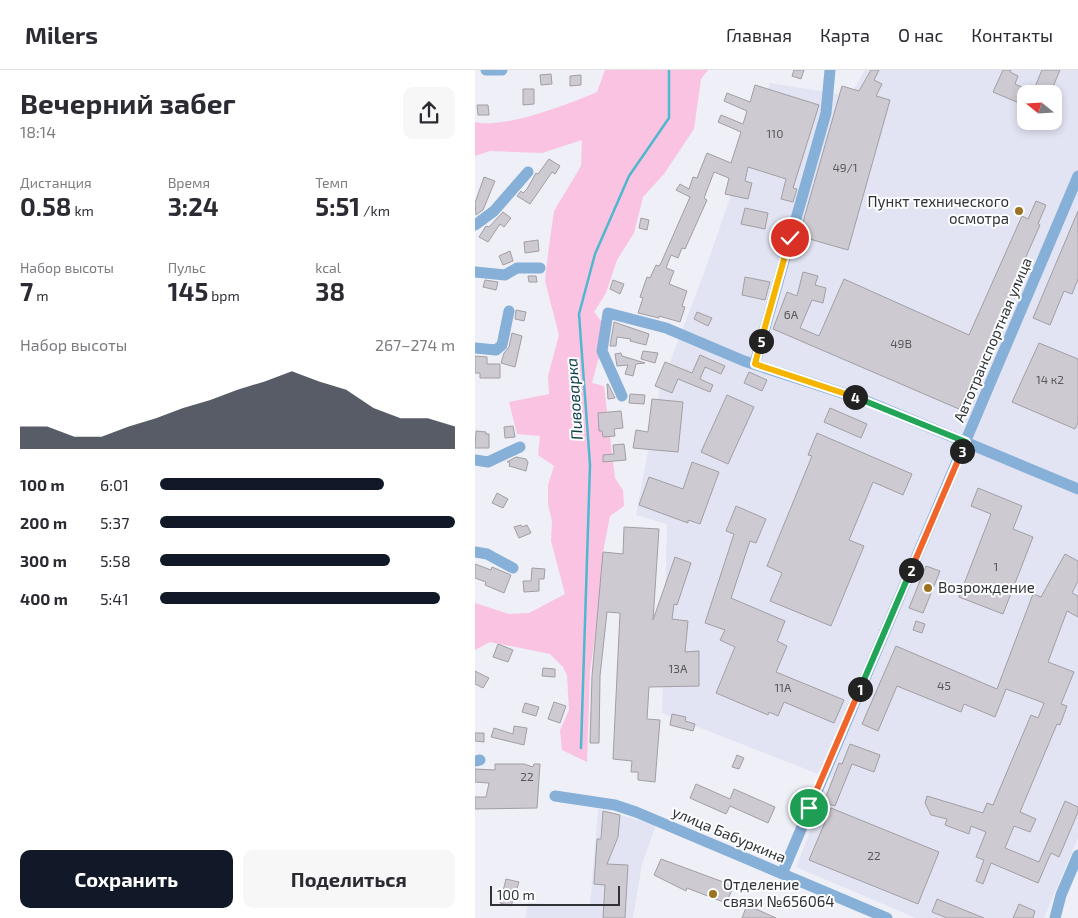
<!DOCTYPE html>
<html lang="ru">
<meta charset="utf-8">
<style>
body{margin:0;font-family:"Exo 2",sans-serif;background:#f7f7f7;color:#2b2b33;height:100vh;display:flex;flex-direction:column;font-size:19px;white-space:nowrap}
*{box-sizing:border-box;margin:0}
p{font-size:16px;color:#7c7c81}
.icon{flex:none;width:28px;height:28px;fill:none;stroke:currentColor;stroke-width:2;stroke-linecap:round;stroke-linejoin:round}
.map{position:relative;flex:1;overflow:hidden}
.sheet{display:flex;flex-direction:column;background:#fff;width:475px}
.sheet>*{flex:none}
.needle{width:32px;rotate:288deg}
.buttons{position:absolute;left:542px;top:15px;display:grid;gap:10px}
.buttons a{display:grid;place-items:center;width:45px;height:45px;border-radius:10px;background:#fff;box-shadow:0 2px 8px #0003;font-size:25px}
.scale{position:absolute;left:15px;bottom:12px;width:130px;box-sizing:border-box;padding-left:5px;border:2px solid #313235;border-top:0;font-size:14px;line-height:18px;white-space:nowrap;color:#313235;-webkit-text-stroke:4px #fcfdfe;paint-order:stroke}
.pin{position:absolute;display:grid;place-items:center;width:42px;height:42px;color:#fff;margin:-21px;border:2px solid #fff;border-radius:50%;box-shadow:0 1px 5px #0007}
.km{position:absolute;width:25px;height:25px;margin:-12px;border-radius:50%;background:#222;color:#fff;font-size:14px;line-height:25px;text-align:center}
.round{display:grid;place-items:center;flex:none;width:52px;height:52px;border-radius:10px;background:#f7f7f7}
.overview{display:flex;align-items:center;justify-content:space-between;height:85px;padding:0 20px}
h1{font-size:28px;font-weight:700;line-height:38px}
.stats{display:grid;grid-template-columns:repeat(3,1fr);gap:8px;height:85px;padding:5px 20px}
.stats div{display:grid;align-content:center}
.stats b{font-size:25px;font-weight:700}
.stats small{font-size:14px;font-weight:400}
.stats p{font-size:14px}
.chart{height:140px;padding:10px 20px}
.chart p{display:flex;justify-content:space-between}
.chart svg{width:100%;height:90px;margin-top:5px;fill:#111827;opacity:.7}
.cta{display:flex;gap:10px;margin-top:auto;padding:10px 20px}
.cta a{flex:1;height:58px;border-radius:10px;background:#111827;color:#fff;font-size:20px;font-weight:700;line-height:58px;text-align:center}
.cta a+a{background:#f7f7f7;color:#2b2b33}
ul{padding:0 20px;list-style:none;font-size:16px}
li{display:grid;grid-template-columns:80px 60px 1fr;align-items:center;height:38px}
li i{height:12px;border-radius:6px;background:#111827}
header{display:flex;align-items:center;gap:30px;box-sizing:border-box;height:70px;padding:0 25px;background:#fff;border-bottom:1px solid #e1e1e2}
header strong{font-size:24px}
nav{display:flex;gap:28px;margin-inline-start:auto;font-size:18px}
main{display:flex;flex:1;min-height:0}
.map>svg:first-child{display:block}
</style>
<header>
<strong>Milers</strong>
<nav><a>Главная</a><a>Карта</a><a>О нас</a><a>Контакты</a></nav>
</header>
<main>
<section class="sheet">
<div class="overview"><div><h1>Вечерний забег</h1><p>18:14</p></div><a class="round"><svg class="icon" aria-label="share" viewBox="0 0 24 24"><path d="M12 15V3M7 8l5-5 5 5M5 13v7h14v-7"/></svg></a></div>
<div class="stats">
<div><p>Дистанция</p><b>0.58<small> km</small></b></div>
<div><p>Время</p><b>3:24</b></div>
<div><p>Темп</p><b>5:51<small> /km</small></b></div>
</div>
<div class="stats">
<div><p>Набор высоты</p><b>7<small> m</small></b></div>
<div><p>Пульс</p><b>145<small> bpm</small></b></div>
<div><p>kcal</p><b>38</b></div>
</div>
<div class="chart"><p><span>Набор высоты</span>267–274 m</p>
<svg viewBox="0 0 160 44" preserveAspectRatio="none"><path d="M0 44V33L10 33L20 38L30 38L40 33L50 29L60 24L70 20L80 15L90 11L100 6L110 11L120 15L130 24L140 29L150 29L160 33V44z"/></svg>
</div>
<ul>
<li><b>100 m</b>6:01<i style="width:76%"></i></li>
<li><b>200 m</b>5:37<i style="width:100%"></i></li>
<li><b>300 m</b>5:58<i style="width:78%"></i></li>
<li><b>400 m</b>5:41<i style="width:95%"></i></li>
</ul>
<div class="cta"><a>Сохранить</a><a>Поделиться</a></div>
</section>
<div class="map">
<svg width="603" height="848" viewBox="0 0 603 848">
<rect width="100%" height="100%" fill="#eeeff7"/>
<path fill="#e2e4f3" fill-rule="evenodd" d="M 390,0 L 603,0 L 603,768 L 569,848 L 441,848 L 321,797 L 356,709 L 187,643 L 192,454 L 161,445 L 185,318 L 229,203 L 295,13 L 375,26 ZM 551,24 L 579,24 L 579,51 L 551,51 Z
M 123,739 L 181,755 L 167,794 L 158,848 L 50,848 L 53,833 L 115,836 Z"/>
<path fill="#fbc3e2" d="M 130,0 L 233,0 L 226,9 L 219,59 L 189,104 L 168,127 L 159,163 L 142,190 L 131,223 L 119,242 L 126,251 L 133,277 L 123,290 L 117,313 L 129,316 L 140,408 L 148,420 L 149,436 L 135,446 L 128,482 L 124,537 L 115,602 L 112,692 L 87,680 L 85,660 L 94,640 L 92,605 L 88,597 L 75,584 L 15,572 L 0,580 L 0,533 L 34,544 L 54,543 L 90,524 L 76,471 L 77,451 L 73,434 L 73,415 L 79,396 L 63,385 L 65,366 L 42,364 L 34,332 L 74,324 L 73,306 L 84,265 L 70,211 L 74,176 L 79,141 L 106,96 L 107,70 L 67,83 L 15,81 L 0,86 L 0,52 C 31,59 93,34 122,22 Z"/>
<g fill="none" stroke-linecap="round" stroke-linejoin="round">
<path stroke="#4eb8cf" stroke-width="2.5" d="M 106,678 L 115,395 L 104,244 L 120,184 L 154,106 L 194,48 L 194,0"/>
</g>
<path fill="#cecad1" stroke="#a29ea4" d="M 319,0 L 329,0 L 326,9 L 317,6 Z
M 396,0 L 404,0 L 399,10 L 407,14 L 401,26 L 415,30 L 373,180 L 324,166 L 367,16 L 384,21 Z
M 528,0 L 536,0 L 535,2 L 543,6 L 540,14 L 551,19 L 551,36 L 518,22 Z
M 567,0 L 585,0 L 575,24 L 557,24 Z
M 76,4 L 77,14 L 66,15 L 65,5 Z
M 106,5 L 106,15 L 95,16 L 95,6 Z
M 280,15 L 344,35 L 318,118 L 322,119 L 318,132 L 306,129 L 311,109 L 273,97 L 270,111 L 277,113 L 273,129 L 250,124 L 254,108 L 239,102 L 229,128 L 232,130 L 210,179 L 207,178 L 203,188 L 196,185 L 191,198 L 199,201 L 194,214 L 212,221 L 207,236 L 210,237 L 205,252 L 184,246 L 184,248 L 163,243 L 168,228 L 165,227 L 172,207 L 175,208 L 181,195 L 184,196 L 186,193 L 215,127 L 201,120 L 205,114 L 214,119 L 218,107 L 222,108 L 232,83 L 256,93 L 266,62 L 243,52 L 246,45 L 268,54 L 272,41 L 249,31 L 252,23 L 275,32 Z
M 48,19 L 59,19 L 59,34 L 48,35 Z
M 2,35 L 13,35 L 14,45 L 3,45 Z
M 74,89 L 85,96 L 80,104 L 77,102 L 55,134 L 42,126 L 46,121 L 48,123 L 52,119 L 61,103 L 63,104 Z
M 9,107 L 20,111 L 8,140 L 1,145 L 0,133 Z
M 561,131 L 571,135 L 563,154 L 565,155 L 484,339 L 298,259 L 312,222 L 322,226 L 328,202 L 343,206 L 340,215 L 351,218 L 348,233 L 337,230 L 325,258 L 344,266 L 369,209 L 494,265 L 547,146 L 553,149 Z
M 270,138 L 293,143 L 290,159 L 266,154 Z
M 603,141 L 603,209 L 597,224 L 589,221 L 575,255 L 558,248 Z
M 28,142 L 36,148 L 29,157 L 25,154 L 13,172 L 4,167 L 11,156 L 14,157 Z
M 166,148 L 174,150 L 172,160 L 164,158 Z
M 63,170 L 64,181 L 50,183 L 49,172 Z
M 35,181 L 38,191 L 28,195 L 24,186 Z
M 53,206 L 61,206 L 62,212 L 54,212 Z
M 270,207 L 295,212 L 290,230 L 267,225 Z
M 10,210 L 23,212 L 21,220 L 8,217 Z
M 138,210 L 149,214 L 145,224 L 135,219 Z
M 41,240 L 51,242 L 49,251 L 40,249 Z
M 222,242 L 237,248 L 233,256 L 219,249 Z
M 139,252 L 174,264 L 171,275 L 155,271 L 156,269 L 142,267 L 141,276 L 135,276 Z
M 37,263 L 47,266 L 40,297 L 26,293 L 29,283 L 34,277 Z
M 564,273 L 603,289 L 603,353 L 600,359 L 537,332 Z
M 168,281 L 183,283 L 180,293 L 166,289 Z
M 146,283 L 147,286 L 170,293 L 161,294 L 158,306 L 150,304 L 153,295 L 142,296 L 140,284 Z
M 225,285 L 250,296 L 246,304 L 230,297 L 225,309 L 238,315 L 235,322 L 203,309 L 197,323 L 180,316 L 190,292 L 217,303 Z
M 0,286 L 12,287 L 12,294 L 25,294 L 25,308 L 5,308 L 5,303 L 0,303 Z
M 274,302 L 292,310 L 287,321 L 269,313 Z
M 132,314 L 133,314 L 140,328 L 133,329 Z
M 155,324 L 170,325 L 169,334 L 154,333 Z
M 252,325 L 279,337 L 253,394 L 226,382 Z
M 177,329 L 208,332 L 203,382 L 158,378 L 161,360 L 173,362 Z
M 355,338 L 392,354 L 386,368 L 349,352 Z
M 146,341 L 148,358 L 139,359 L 140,366 L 128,367 L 127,361 L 124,361 L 123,343 Z
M 38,356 L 40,367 L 30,368 L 29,357 Z
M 1,361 L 11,362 L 11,364 L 14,364 L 14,378 L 0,378 Z
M 342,363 L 437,404 L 428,425 L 398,412 L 374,470 L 389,476 L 356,556 L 295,531 L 307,503 L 292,496 L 337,386 L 333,385 Z
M 149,374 L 151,390 L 128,392 L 128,385 L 139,384 L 138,375 Z
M 41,387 L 51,389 L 53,392 L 51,401 L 34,396 L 35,392 L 32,392 Z
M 217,392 L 244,402 L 225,454 L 213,450 L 213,453 L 164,435 L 174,407 L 208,419 Z
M 503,418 L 547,436 L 538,459 L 558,467 L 528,544 L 484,527 L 516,444 L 496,436 Z
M 22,423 L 33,429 L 28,438 L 17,433 Z
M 261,436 L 291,449 L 281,473 L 275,471 L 256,528 L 310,551 L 302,571 L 312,576 L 301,602 L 369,630 L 359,653 L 309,632 L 303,646 L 294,642 L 293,645 L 241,623 L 260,577 L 245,570 L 250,560 L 230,553 L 259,464 L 251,461 Z
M 46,455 L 47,457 L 52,455 L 56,463 L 44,468 L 39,457 Z
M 149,457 L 184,459 L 178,550 L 200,487 L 216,493 L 202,535 L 199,534 L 197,549 L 213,551 L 210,582 L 224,581 L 224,616 L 174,617 L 172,649 L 185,650 L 180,712 L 163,710 L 163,702 L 156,702 L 157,691 L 138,689 L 145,543 L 132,542 L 125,606 L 124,673 L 115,673 L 117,606 L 128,482 L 148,484 Z
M 590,484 L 603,491 L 603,511 L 597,523 L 603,526 L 603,547 L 592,541 L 573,592 L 599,602 L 586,634 L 592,636 L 585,655 L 582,654 L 545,742 L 561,749 L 555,762 L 539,756 L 530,778 L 564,792 L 590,731 L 603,737 L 603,742 L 584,787 L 576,783 L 563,813 L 516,793 L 508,814 L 501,811 L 509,790 L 501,787 L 511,762 L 496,756 L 494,764 L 470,755 L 472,749 L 456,745 L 450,733 L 452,726 L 508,743 L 512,733 L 518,735 L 556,645 L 563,648 L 569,633 L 531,619 L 520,647 L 489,634 L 486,642 L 422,616 L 403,661 L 387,654 L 421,576 L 522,619 L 558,524 L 566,527 Z
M 0,494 L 16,500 L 17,497 L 36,505 L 29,523 L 10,515 L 11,512 L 0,508 Z
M 451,496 L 465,501 L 448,543 L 434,538 Z
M 57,498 L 70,499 L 69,509 L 64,509 L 64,521 L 49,522 L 48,511 L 56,511 Z
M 441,551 L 450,554 L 447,563 L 438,560 Z
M 23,574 L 38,580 L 33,592 L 18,587 Z
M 68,598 L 80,599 L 80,607 L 67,606 Z
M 0,601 L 14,608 L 8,618 L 0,614 Z
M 79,632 L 91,636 L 85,653 L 73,649 Z
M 50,633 L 64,637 L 61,646 L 47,642 Z
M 197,644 L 211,647 L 210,651 L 220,654 L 218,661 L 195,655 Z
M 39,656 L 52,658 L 49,675 L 16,667 L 19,658 L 38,664 Z
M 0,663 L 9,663 L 9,672 L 0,671 Z
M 375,674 L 405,685 L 399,702 L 377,694 L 360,736 L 349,732 L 364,693 L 367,694 Z
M 262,685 L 269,688 L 264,699 L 257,697 Z
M 20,694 L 49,694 L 58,697 L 59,694 L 65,694 L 62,738 L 0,739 L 0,727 L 11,727 L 14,713 L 0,712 L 0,699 L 20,700 Z
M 221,714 L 255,729 L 259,719 L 300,737 L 293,753 L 255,736 L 251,744 L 215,728 Z
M 356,738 L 464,782 L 443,834 L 334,790 Z
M 128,741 L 145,745 L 143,767 L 132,794 L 153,795 L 150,848 L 128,848 L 130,815 L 119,814 L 122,769 L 126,769 Z
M 186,789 L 251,813 L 258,818 L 251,833 L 212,818 L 211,821 L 179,805 Z
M 31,809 L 44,812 L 36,836 L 25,833 Z
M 462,829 L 509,848 L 472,848 L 457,842 Z
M 544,834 L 560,841 L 558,848 L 538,848 Z
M 272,835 L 301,848 L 267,848 Z"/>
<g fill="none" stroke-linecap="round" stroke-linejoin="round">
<path stroke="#86b0d7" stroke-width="11" d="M 11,0 L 27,0
M 0,155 L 19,141 L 53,102
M 0,202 L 30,205 L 42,198 L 65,198
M 0,278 L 21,280 L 27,275 L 34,241
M 280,293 L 351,43 L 355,0
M 147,326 L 127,281 L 133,243 L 191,258 L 269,291 L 389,330 L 603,419
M 0,390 L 13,392 L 45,377
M 0,482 L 12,484 L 38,498
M 0,691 L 5,690
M 80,726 L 140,735 L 161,742 L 412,848
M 307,804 L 603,106
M 580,848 L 586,825 L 603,785"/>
</g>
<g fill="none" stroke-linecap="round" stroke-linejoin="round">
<g stroke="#fff" stroke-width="10">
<path id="split-1" d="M 334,738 L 385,619"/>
</g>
<g stroke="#fff" stroke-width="10">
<path id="split-2" d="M 385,619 L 436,500"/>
</g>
<g stroke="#fff" stroke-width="10">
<path id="split-3" d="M 436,500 L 487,381"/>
</g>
<g stroke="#fff" stroke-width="10">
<path id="split-4" d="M 380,327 L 491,372 L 487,381"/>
</g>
<g stroke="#fff" stroke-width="10">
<path id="split-5" d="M 286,271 L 280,294 L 380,327"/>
</g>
<g stroke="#fff" stroke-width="10">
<path id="split-6" d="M 286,271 L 315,168"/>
</g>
<use href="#split-1" stroke="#f0652b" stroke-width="6"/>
<use href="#split-2" stroke="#22a559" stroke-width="6"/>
<use href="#split-3" stroke="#f0652b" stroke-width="6"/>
<use href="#split-4" stroke="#22a559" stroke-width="6"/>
<use href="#split-5" stroke="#f5b400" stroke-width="6"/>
<use href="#split-6" stroke="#f5b400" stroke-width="6"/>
</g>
<g fill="#9b7320" stroke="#fcfdfe" stroke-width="2">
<circle cx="544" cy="141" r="5"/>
<circle cx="453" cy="518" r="5"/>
<circle cx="238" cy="824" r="5"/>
</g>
<g text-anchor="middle" stroke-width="4" stroke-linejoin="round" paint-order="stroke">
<g font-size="12" fill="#58585c">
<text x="300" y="68">110</text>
<text x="370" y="102">49/1</text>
<text x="316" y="249">6А</text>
<text x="426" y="278">49В</text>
<text x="575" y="314">14 к2</text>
<text x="521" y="501">1</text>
<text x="203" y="603">13А</text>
<text x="469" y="620">45</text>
<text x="308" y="622">11А</text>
<text x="52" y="711">22</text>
<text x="399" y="790">22</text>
</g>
<g font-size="15" fill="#313235" stroke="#fcfdfe" text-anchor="start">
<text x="534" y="137" text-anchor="end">Пункт технического<tspan x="534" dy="17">осмотра</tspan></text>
<text x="463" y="523">Возрождение</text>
<text x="248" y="820">Отделение<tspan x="248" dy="17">связи №656064</tspan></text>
</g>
<g font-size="15" fill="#313235" stroke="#fcfdfe">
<text transform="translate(518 270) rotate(-67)" y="5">Автотранспортная улица</text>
<text transform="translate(254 765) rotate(23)" y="5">улица Бабуркина</text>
</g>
<g font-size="16" font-style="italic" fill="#10404a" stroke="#fcfdfe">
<text transform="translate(99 329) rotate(-94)" y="6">Пивоварка</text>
</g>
</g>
</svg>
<div class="buttons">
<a><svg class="needle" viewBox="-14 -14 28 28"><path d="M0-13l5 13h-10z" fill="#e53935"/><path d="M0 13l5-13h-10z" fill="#7c7c81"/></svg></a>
</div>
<div class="scale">100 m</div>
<div class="pin" style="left:334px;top:738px;background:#1e9e55"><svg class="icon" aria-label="arrive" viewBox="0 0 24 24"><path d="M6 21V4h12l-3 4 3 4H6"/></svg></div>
<div class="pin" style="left:315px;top:168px;background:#d93025"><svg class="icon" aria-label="check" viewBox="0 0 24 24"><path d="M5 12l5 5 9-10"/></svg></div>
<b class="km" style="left:385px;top:619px">1</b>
<b class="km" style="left:436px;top:500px">2</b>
<b class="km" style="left:487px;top:381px">3</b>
<b class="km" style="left:380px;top:327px">4</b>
<b class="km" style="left:286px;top:271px">5</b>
</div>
</main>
